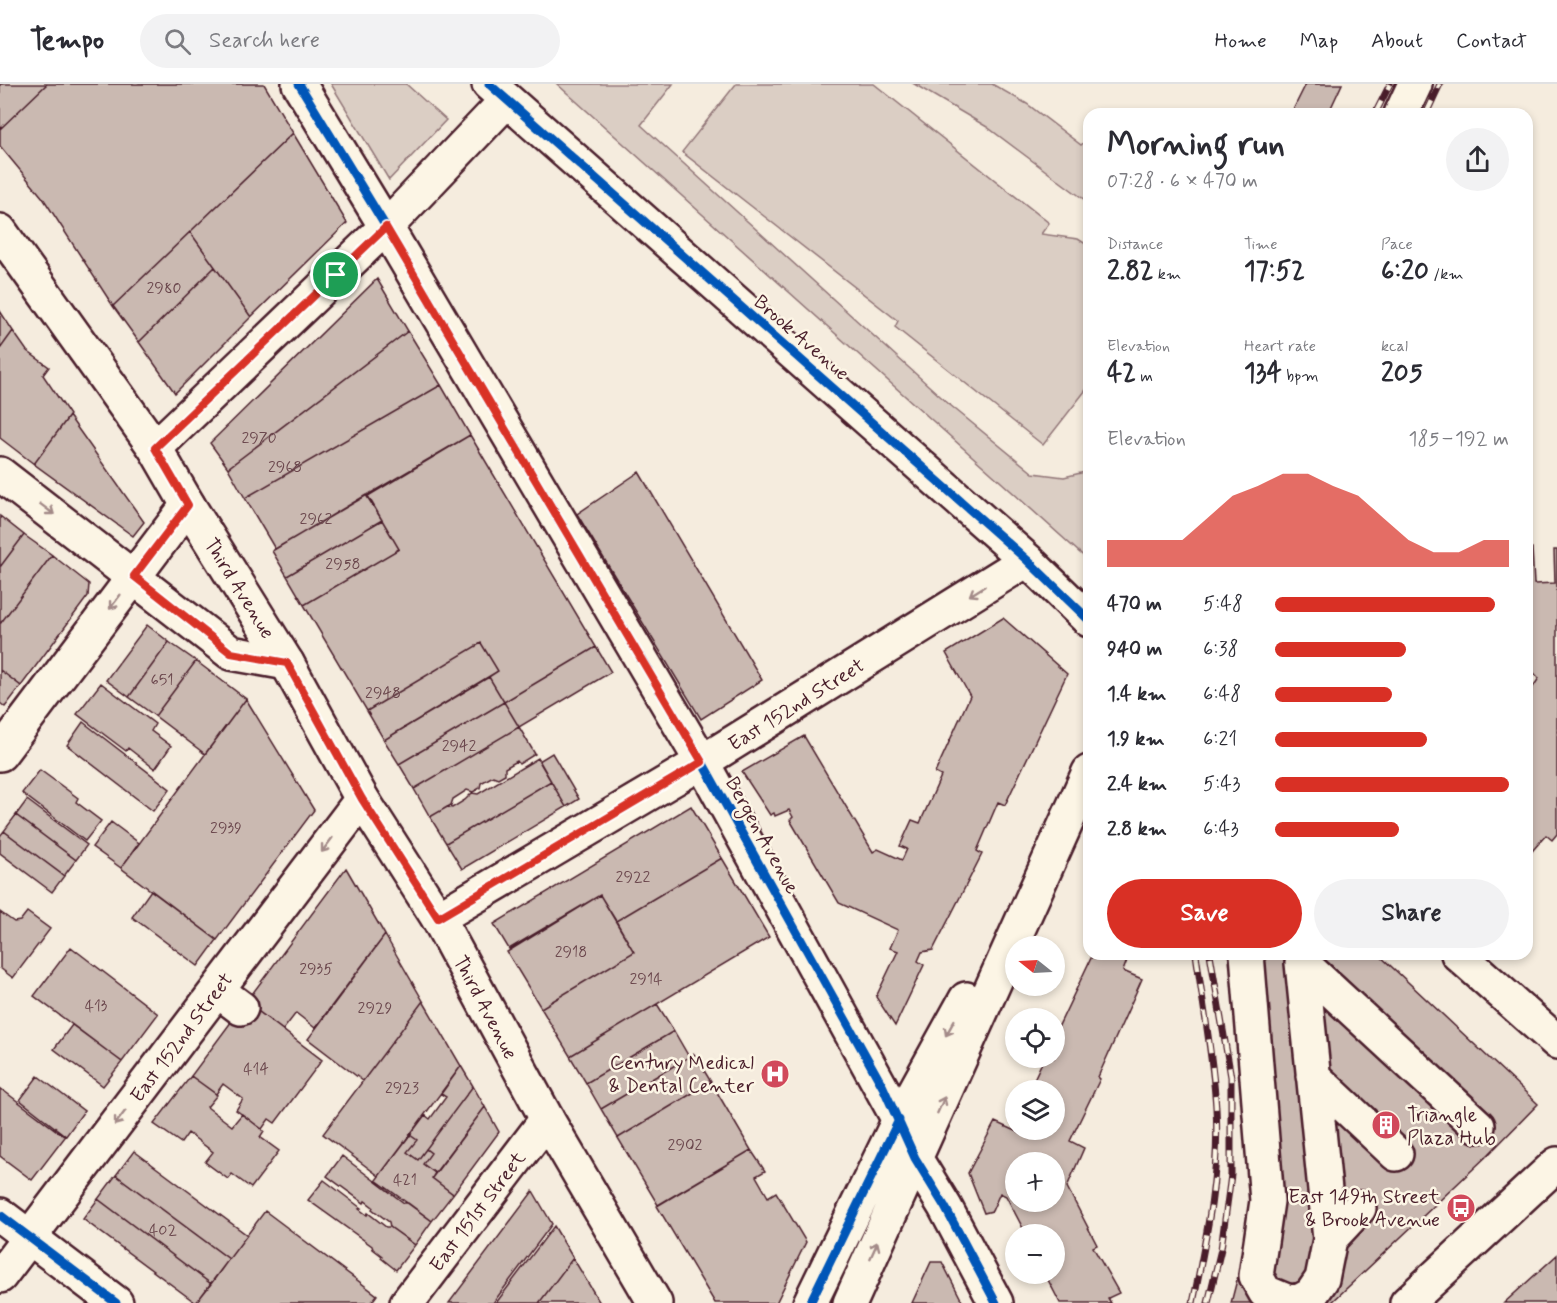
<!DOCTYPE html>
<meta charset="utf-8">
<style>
body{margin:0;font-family:Mynerve,sans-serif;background:#f2f2f3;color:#2b2b33;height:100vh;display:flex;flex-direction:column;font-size:22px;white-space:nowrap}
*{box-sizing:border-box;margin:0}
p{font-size:20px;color:#7c7c81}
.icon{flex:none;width:33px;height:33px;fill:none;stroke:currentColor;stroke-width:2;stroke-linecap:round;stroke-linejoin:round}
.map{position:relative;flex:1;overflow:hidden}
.details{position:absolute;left:1083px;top:24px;width:450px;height:852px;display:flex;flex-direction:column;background:#fff;border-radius:18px;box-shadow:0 3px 9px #0003}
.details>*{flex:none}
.needle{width:39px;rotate:288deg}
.fabs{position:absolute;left:1005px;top:852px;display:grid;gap:12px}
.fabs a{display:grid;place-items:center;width:60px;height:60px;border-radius:50%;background:#fff;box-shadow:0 3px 9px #0003;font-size:30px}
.pin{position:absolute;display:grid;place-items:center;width:51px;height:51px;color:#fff;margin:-26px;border:3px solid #fff;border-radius:50%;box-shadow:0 2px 6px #0007}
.round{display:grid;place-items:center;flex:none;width:63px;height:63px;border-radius:32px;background:#f2f2f3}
.summary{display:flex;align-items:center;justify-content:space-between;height:102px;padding:0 24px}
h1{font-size:33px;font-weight:700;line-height:45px}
.stats{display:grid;grid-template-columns:repeat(3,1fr);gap:9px;height:102px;padding:6px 24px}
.stats div{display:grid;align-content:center}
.stats b{font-size:26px;font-weight:700}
.stats small{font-size:16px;font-weight:400}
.stats p{font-size:16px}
.chart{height:168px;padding:12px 24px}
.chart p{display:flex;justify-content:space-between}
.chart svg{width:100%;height:108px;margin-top:6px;fill:#d93025;opacity:.7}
.cta{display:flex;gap:12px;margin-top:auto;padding:12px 24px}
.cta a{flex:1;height:69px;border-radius:36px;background:#d93025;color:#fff;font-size:24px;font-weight:700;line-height:69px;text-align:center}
.cta a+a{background:#f2f2f3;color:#2b2b33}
ul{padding:0 24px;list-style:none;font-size:20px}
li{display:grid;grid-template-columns:96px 72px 1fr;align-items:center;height:45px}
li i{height:15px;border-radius:8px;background:#d93025}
header{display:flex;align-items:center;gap:36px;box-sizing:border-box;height:84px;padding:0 30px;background:#fff;border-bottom:2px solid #e1e1e2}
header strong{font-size:28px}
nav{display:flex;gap:33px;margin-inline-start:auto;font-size:21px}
.search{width:420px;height:54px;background:#f2f2f3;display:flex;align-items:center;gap:15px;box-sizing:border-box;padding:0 21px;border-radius:33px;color:#7c7c81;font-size:22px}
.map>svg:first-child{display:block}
</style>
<header>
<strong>Tempo</strong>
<div class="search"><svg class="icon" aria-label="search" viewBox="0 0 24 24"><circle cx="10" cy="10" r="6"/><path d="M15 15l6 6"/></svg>Search here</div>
<nav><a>Home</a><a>Map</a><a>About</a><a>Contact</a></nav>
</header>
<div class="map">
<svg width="1557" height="1219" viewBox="0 0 1557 1219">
<rect width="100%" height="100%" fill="#f5ecde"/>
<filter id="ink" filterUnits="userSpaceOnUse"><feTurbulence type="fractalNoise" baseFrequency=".0167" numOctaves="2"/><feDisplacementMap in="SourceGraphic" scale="12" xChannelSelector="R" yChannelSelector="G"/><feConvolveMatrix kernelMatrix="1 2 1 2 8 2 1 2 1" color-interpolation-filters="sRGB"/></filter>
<g filter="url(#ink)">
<path fill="#dbcec4" stroke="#927678" stroke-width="1.5" d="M 331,0 L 406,0 L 446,36 L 389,96 Z
M 557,0 L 673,0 L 641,41 L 950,321 L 1033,389 L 1064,393 L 1089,387 L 1089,477 Z
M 736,0 L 874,0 L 1049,139 L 1041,150 L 1078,155 L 1089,162 L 1089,302 L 1043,361 L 895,243 L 898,237 L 682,68 Z
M 914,0 L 992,0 L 1027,20 L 1081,61 L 1087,56 L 1089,57 L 1089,119 L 987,43 Z"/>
<path fill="#cab9b1" stroke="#4a1f2b" stroke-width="1.5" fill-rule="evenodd" d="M 0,0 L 47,0 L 0,45 Z
M 47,0 L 264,0 L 293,49 L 113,222 L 43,114 L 0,62 L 0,45 Z
M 1306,0 L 1342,0 L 1328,30 L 1291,30 Z
M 293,49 L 347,139 L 251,233 L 190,148 Z
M 190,148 L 215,183 L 139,258 L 113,222 Z
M 215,183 L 251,233 L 175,309 L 139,258 Z
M 377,195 L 408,247 L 228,384 L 210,359 Z
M 0,227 L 13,247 L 0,265 Z
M 13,247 L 27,267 L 49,283 L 43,291 L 70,331 L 34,380 L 0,354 L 0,265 Z
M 408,247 L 441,301 L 245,414 L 228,384 Z
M 441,301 L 470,351 L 275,465 L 245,414 Z
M 69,332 L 144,438 L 133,452 L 34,380 Z
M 470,351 L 596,563 L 504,618 L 489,593 L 498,587 L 481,559 L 367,627 L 304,521 L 399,465 L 368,412 Z
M 639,388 L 762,596 L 701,635 L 577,430 Z
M 366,411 L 382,436 L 287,492 L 272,467 Z
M 0,432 L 24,451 L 0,483 Z
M 382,436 L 399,465 L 304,521 L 287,492 Z
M 24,451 L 52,471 L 0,540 L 0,483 Z
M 1527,464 L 1532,464 L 1534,500 L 1555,499 L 1554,466 L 1557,466 L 1557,750 L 1552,756 L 1546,751 L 1527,773 L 1527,612 L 1539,594 L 1529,584 L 1527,586 Z
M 52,471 L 89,500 L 88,512 L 21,602 L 0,586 L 0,540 Z
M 1003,534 L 1067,590 L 1005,721 L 998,718 L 977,767 L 982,770 L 933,866 L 922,868 L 918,877 L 924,881 L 895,942 L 876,913 L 898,867 L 890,864 L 898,846 L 839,819 L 790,736 L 793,733 L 789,726 L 775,732 L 774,729 L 770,731 L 742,688 L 804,652 L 873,768 L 878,765 L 902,776 L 907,765 L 900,762 L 912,736 L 920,739 L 941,692 L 935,689 L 970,612 L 946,569 Z
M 147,541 L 169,558 L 129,613 L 106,596 Z
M 169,558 L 196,577 L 155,632 L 129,613 Z
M 481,559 L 498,587 L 384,656 L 367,627 Z
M 596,563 L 611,588 L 519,643 L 504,618 Z
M 196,577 L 246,615 L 205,670 L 155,632 Z
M 0,586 L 21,602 L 5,623 L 0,619 Z
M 489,593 L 504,618 L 399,680 L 384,656 Z
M 101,599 L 155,640 L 151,647 L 171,662 L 155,685 L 128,664 L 126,667 L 77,630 Z
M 246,615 L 314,726 L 217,856 L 121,784 Z
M 504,618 L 519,643 L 414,705 L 399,680 Z
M 83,638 L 170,705 L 153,727 L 67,661 Z
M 519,643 L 535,670 L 519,680 L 517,677 L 505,684 L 505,690 L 498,694 L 493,692 L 481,699 L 480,704 L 473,708 L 467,706 L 453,715 L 451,721 L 430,733 L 414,705 Z
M 552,669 L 579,715 L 566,723 L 539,677 Z
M 538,674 L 551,697 L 446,759 L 430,733 L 447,723 L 452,724 L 465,716 L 472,709 L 478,710 Z
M 40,686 L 78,714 L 76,718 L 101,737 L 85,757 L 22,709 Z
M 551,697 L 566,723 L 462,785 L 446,759 Z
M 27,716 L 87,761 L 76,776 L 16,731 Z
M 691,722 L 722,774 L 616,837 L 600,811 L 509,865 L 494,840 Z
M 16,731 L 76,776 L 64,792 L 4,747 Z
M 111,738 L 139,759 L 121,784 L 92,763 Z
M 4,747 L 64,792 L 52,808 L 0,769 L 0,752 Z
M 722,774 L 769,853 L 570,972 L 541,924 L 634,868 L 616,837 Z
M 346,784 L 385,851 L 315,944 L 296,929 L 283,946 L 246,918 Z
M 151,806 L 217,856 L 198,882 L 132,833 Z
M 600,811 L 634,868 L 541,924 L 507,868 Z
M 0,828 L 14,838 L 20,837 L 27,828 L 50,845 L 13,894 L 0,884 Z
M 385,851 L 423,917 L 363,997 L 308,955 Z
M 71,863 L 158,930 L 122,978 L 34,912 Z
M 1093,870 L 1129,871 L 1123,887 L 1142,895 L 1098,993 L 1100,995 L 1070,1057 L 1084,1064 L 1067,1103 L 1097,1161 L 1093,1163 L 1119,1209 L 1108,1214 L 1111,1219 L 1060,1219 L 1045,1190 L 1054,1190 L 1054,1150 L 1026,1150 L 1006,1112 L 1000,1109 L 992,1127 L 984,1129 L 968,1089 L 995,1038 L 1024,1051 L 1027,1046 L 1054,1046 L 1054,1006 L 1029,1006 L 1044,974 L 1054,974 L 1054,952 ZM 1016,1078 L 1054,1078 L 1054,1118 L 1016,1118 Z
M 1244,870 L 1378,870 L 1538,1020 L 1489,1070 L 1331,1219 L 1231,1219 L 1256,1122 Z
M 423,917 L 461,982 L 379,1092 L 323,1050 Z
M 246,918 L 322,976 L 275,1039 L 269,1035 L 262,1045 L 236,1026 L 243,1015 L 223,1000 L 216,1010 L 191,992 Z
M 657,920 L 674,947 L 586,999 L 570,972 Z
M 72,941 L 122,978 L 103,1002 L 54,965 Z
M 674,947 L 689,973 L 601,1025 L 586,999 Z
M 694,970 L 711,998 L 618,1054 L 601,1025 Z
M 461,982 L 473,1002 L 418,1076 L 407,1068 L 417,1056 L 410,1051 L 425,1031 L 430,1035 L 446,1013 L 441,1010 Z
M 38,992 L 84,1027 L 66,1052 L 20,1016 Z
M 191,992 L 217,1011 L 207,1023 L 232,1042 L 242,1030 L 264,1047 L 260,1053 L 279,1067 L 251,1104 L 232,1090 L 228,1095 L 205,1078 L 213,1068 L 188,1049 L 181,1059 L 154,1040 Z
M 711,998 L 751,1066 L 658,1121 L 618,1054 Z
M 473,1002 L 485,1023 L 435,1089 L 423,1080 L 431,1069 L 426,1065 Z
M 0,1004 L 65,1053 L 32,1096 L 0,1072 Z
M 485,1023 L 499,1048 L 453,1110 L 432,1094 Z
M 410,1051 L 417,1056 L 407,1068 L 418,1076 L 426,1065 L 431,1069 L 423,1080 L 435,1089 L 432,1094 L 453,1110 L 432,1137 L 376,1096 Z
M 751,1066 L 765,1087 L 756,1092 L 768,1113 L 776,1108 L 806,1158 L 776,1219 L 715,1219 L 657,1122 Z
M 134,1067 L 247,1151 L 229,1175 L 116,1091 Z
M 342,1072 L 404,1119 L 408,1119 L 432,1137 L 415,1161 L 390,1143 L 389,1138 L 372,1125 L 373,1123 L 365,1117 L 364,1119 L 327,1092 Z
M 116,1091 L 229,1175 L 211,1200 L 98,1115 Z
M 324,1096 L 361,1124 L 359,1125 L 367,1131 L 368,1129 L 386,1143 L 390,1143 L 415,1161 L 396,1186 L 381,1174 L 382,1172 L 373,1165 L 372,1162 L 308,1116 Z
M 533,1107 L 552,1140 L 493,1219 L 449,1219 Z
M 98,1115 L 211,1200 L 196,1219 L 83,1135 Z
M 265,1127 L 377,1211 L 371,1219 L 196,1219 Z
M 554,1142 L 573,1174 L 539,1219 L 496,1219 Z
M 1557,1171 L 1557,1219 L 1504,1219 Z
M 573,1174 L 600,1219 L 539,1219 Z
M 931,1178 L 942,1178 L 963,1219 L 912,1219 Z"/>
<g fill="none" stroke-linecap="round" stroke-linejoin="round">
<g stroke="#4a1f2b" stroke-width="38">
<path id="minor" d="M 299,0 L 386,143 L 702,678 L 899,1036
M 489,0 L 1027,476 L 1089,536
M 155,364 L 386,143 L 507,16
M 0,390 L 231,569 L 287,579
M 0,670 L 188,421
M 438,834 L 702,678 L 1027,476
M 1247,870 L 1267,1117 L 1256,1192 L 1265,1208 L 1289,1218 L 1302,1216 L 1311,1211 L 1322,1195 L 1330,1155 L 1302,879 L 1478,1042
M 1458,870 L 1557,958
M 217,906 L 241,924
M 1313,992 L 1396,1070
M 1330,1155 L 1359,1124
M 0,1192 L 362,715
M 407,1219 L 547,1035"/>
</g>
<g stroke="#4a1f2b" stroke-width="38">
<path id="major" d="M 1401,30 L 1415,0
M 0,147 L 155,364 L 188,421 L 287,579 L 362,715 L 438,834 L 547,1035 L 655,1219
M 908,1057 L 915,1074 L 945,1123 L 996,1219
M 0,1131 L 116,1219
M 810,1219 L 899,1036 L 966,915
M 850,1219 L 1089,688
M 1407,1219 L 1557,1080"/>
</g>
<use href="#minor" stroke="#fcf5e5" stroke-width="33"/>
<use href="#major" stroke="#fcf5e5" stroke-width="33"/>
<g stroke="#4a1f2b" stroke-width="7">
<path id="rail" d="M 1375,30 L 1390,0
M 1426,30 L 1440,0
M 1193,1219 C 1206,1155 1220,1090 1216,1024 C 1213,973 1203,921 1196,870
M 1208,1219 L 1221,1165 L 1231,1091 L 1231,993 L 1210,870"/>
</g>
<use href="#rail" stroke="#fcf5e5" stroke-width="4.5" stroke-dasharray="14" stroke-linecap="butt"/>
<g stroke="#fcf5e5" stroke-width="13">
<path id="cycleway" d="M 299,0 L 386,143 L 702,678 L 883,1003 L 915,1074 L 945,1123 L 996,1219
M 489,0 L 1027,476 L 1089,536
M 0,1131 L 116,1219
M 810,1219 L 899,1036"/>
</g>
<use href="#cycleway" stroke="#0057b8" stroke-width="9"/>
</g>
<defs><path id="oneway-shaft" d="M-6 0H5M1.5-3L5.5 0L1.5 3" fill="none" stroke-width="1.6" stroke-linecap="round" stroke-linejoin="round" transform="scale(1.5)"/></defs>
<g stroke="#a38a88">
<use href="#oneway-shaft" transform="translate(47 425) rotate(37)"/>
<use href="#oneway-shaft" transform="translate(977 507) rotate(148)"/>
<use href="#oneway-shaft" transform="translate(115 518) rotate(127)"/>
<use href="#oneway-shaft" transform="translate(327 761) rotate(127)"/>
<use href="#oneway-shaft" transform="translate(950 944) rotate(119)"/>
<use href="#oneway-shaft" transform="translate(941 1021) rotate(-66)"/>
<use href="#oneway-shaft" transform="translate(120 1034) rotate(127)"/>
<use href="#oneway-shaft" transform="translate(874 1166) rotate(-66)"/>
</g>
</g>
<g fill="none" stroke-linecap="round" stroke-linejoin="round" filter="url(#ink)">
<g stroke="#fff" stroke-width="12">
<path id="route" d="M 386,143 L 702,678 L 438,834 L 362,715 L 287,579 L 231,569 L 134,492 L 188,421 L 155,364 Z"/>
</g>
<use href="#route" stroke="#d93025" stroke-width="8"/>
</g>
<defs>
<g id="hospital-disc" transform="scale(1.5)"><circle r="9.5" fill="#d1495b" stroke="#fcf5e5"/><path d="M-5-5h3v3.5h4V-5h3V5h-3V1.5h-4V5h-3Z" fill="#fff"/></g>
<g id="building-disc" transform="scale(1.5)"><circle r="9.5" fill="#d1495b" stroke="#fcf5e5"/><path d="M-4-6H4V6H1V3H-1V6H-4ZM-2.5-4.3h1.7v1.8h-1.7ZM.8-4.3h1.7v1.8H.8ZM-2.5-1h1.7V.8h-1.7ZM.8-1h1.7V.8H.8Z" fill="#fff"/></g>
<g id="bus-disc" transform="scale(1.5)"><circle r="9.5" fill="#d1495b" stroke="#fcf5e5"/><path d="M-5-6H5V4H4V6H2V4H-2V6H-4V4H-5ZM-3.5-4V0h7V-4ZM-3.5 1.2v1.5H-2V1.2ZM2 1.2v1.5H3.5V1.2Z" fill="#fff"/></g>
</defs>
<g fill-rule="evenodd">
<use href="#hospital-disc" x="775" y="990"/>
<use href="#building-disc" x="1386" y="1041"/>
<use href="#bus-disc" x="1461" y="1124"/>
</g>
<g text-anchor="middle" stroke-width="5" stroke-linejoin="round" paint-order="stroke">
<g font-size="16" fill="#6a464c">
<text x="164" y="209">2980</text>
<text x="259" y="359">2970</text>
<text x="285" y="388">2968</text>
<text x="316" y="440">2962</text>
<text x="343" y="485">2958</text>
<text x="162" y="601">651</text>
<text x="383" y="614">2948</text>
<text x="459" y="667">2942</text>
<text x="226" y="749">2939</text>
<text x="633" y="798">2922</text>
<text x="571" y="873">2918</text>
<text x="316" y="890">2935</text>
<text x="646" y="900">2914</text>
<text x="96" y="927">413</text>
<text x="375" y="929">2929</text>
<text x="256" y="990">414</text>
<text x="402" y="1009">2923</text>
<text x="685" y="1066">2902</text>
<text x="405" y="1101">421</text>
<text x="163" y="1151">402</text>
</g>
<g font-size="20" fill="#4a1f2b" stroke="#fcf5e5">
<text transform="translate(802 253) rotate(41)" y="7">Brook Avenue</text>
<text transform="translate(240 504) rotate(58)" y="7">Third Avenue</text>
<text transform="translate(796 620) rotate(-32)" y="7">East 152nd Street</text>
<text transform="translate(763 751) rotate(61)" y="7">Bergen Avenue</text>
<text transform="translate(486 923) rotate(62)" y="7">Third Avenue</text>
<text transform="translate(181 953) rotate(-53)" y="7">East 152nd Street</text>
<text transform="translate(477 1127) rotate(-53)" y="7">East 151st Street</text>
</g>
<g font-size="20" fill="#4a1f2b" stroke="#fcf5e5" text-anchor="end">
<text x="754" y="985">Century Medical<tspan x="754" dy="23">&amp; Dental Center</tspan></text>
<text x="1407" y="1037" text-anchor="start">Triangle<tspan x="1407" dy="23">Plaza Hub</tspan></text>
<text x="1440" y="1119">East 149th Street<tspan x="1440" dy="23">&amp; Brook Avenue</tspan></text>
</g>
</g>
</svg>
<div class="fabs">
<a><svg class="needle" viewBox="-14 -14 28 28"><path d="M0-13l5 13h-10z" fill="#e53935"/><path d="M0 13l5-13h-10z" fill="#7c7c81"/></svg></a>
<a><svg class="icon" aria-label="locate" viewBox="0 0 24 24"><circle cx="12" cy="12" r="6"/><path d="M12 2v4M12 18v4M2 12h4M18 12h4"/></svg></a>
<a><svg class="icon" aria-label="layers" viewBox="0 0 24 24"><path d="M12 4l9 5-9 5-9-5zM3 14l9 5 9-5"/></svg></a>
<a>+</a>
<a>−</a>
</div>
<div class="pin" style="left:336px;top:191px;background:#1e9e55"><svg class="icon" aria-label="arrive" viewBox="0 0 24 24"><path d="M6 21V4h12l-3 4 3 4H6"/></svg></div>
<section class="details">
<div class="summary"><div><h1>Morning run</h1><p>07:28 · 6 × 470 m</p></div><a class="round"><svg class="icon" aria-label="share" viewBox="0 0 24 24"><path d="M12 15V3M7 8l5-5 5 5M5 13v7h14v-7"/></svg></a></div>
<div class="stats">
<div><p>Distance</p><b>2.82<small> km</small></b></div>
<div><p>Time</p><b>17:52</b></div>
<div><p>Pace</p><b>6:20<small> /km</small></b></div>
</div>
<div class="stats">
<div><p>Elevation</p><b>42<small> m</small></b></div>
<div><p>Heart rate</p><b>134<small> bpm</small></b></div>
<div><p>kcal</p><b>205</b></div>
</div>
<div class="chart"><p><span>Elevation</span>185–192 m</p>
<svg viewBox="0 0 160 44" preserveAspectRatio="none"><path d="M0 44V33L10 33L20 33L30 33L40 24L50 15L60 11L70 6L80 6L90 11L100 15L110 24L120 33L130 38L140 38L150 33L160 33V44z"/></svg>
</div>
<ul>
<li><b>470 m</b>5:48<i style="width:94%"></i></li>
<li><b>940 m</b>6:38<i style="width:56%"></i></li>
<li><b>1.4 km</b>6:48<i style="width:50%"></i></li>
<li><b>1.9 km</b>6:21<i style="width:65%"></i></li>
<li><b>2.4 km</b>5:43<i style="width:100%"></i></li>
<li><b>2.8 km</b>6:43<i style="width:53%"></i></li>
</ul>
<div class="cta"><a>Save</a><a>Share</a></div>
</section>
</div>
